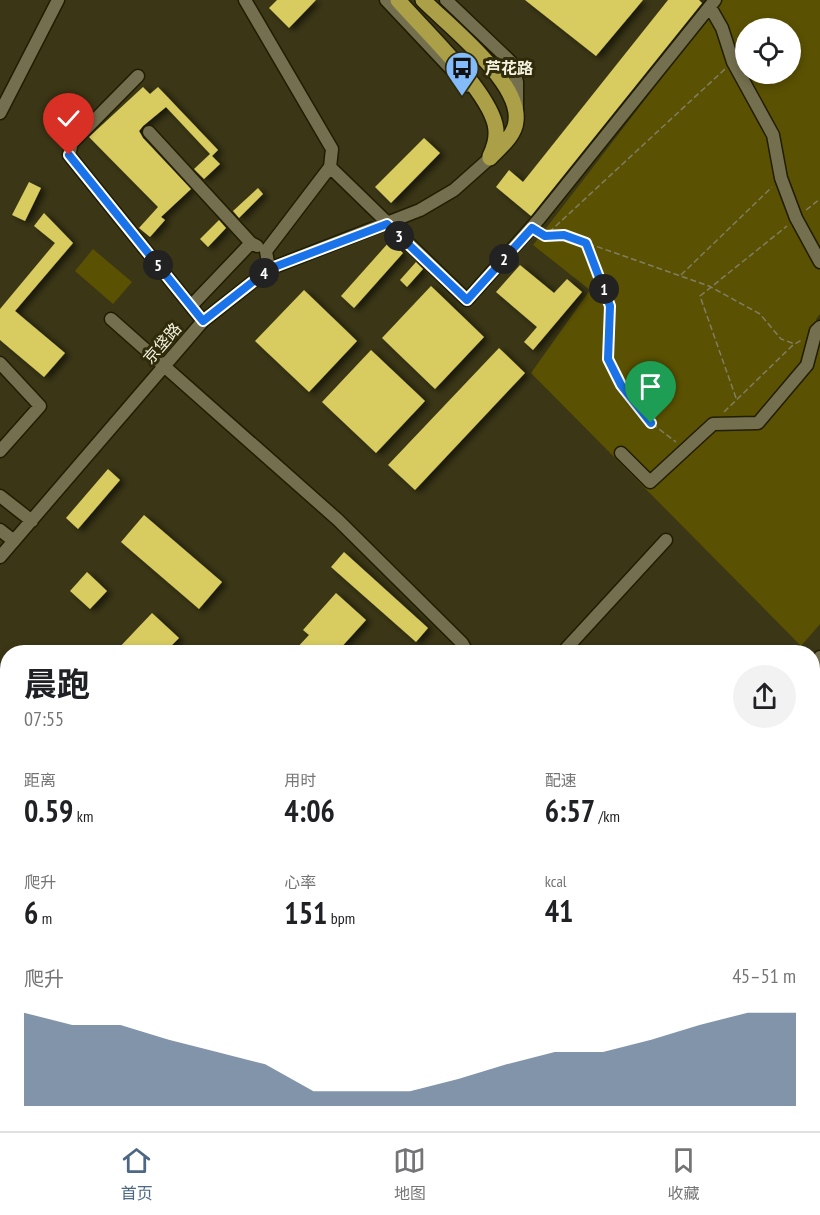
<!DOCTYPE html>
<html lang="zh">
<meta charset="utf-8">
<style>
body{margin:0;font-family:"PT Sans Narrow","Noto Sans SC",sans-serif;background:#f2f2f2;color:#202124;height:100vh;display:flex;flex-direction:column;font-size:22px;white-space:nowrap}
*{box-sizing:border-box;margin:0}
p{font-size:20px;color:#757577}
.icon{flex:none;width:33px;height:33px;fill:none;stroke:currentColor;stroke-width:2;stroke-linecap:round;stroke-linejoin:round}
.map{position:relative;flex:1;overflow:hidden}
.panel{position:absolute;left:0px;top:645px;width:820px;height:486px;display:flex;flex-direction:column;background:#fff;border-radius:24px 24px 0 0;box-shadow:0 3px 9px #0003}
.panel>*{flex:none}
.buttons{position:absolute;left:735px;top:18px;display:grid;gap:12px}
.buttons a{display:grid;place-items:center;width:66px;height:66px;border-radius:50%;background:#fff;box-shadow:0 3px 9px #0003;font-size:30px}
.pin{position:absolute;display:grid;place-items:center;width:51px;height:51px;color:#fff;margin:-62px -26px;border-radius:50% 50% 50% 0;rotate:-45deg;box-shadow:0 0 6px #0007}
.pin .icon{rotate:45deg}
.km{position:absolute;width:30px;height:30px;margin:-15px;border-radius:50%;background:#222;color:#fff;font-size:16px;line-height:30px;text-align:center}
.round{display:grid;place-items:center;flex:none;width:63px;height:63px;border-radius:32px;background:#f2f2f2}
.summary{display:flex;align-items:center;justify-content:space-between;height:102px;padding:0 24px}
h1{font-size:33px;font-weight:700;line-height:45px}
.figures{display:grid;grid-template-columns:repeat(3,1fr);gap:9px;height:102px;padding:6px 24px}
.figures div{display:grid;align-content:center}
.figures b{font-size:30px;font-weight:700}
.figures small{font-size:16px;font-weight:400}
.figures p{font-size:16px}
.chart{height:168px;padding:12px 24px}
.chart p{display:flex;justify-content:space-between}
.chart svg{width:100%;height:108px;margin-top:6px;fill:#4d6785;opacity:.7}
.dock{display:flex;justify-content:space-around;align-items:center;height:84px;border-top:2px solid #e0e0e0;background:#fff;font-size:16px;color:#757577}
.dock a{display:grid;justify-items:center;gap:3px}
.dock .current{color:#4d6785}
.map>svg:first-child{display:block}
</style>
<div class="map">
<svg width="820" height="1131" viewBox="0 0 820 1131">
<defs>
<filter id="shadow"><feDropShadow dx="4.5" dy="2.5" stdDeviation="3" flood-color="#0009"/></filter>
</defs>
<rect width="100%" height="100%" fill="#3a3616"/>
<path fill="#5a5102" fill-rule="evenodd" d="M 722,0 L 820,0 L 820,314 L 816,319 L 820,324 L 820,624 L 801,646 L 531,373 L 590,290 L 533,245 ZM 746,28 L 790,28 L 790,74 L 746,74 Z
M 93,249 L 132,282 L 113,304 L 75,271 Z"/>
<path fill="#d8cb5f" filter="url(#shadow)" d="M 277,0 L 316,0 L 289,28 L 269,8 Z
M 525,0 L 643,0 L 596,56 Z
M 668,0 L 699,0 L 702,3 L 531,216 L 496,187 L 509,170 L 523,182 Z
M 143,87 L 150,94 L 158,87 L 218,150 L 212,156 L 220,164 L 204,179 L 194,169 L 210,154 L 166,107 L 143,126 L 139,131 L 143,138 L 191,189 L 161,217 L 165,220 L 150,237 L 139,228 L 158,207 L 89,137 Z
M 424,138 L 440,153 L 391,203 L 375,187 Z
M 29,182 L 41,188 L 25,221 L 12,215 Z
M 258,188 L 263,194 L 239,218 L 233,211 Z
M 44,213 L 73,243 L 15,311 L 65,353 L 44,377 L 0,340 L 0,309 L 55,243 L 34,226 Z
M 219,220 L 226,228 L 208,247 L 200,239 Z
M 390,241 L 403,253 L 354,308 L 341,296 Z
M 416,262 L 423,269 L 407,287 L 400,280 Z
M 520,265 L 554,293 L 567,279 L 582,292 L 533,350 L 524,342 L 537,327 L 496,292 Z
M 431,286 L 484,337 L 435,389 L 382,338 Z
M 304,290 L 357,341 L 309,392 L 255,341 Z
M 499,348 L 525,373 L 415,490 L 388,465 Z
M 371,350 L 425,401 L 376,453 L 322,402 Z
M 108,469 L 120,480 L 78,529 L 66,518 Z
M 144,515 L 222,582 L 199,609 L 121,542 Z
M 344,552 L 428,628 L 416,642 L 331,567 Z
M 87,572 L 107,591 L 90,609 L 70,591 Z
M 336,593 L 366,620 L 337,652 L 293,652 L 309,635 L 303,630 Z
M 152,613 L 179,638 L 165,652 L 115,652 Z
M 8,999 L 8,1029 L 0,1038 L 0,1008 Z"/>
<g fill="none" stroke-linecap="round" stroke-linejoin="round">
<g stroke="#211d00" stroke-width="15">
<path id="minor" d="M 245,0 L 332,149 L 330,167 L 266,251 L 269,269
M 386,0 L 467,86
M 446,0 L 511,62 L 517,82 L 517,109
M 710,7 L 722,28 L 733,62 L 773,135 L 781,178 L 796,218 L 820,262
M 138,76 L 72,143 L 69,155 L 203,321
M 0,113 L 58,0
M 149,132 L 251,243
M 330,167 L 467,300 L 539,219 L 715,0
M 191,306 L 251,243 L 257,246
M 111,319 L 338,520 L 462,643 L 467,652
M 0,363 L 40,406 L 0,451
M 621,453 L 650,482 L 713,424 L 758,423 L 807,365 L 816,331 L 820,327
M 0,496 L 32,521
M 0,530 L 14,541
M 0,557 L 203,321 L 269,269 L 420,210 L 454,190 L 490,158
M 563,652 L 666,540
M 813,670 L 820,657
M 813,728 L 820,710
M 813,733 L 814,742 L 820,748
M 813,760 L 820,765
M 813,778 L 820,785
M 820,844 L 816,853 L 820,860
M 0,901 L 8,908
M 813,966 L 820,972
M 813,987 L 820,993
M 0,1060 L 8,1067
M 71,1124 L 80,1131
M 251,1124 L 259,1131
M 54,1131 L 61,1124
M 126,1131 L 132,1124
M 393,1131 L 395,1124
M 454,1131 L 458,1124
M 492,1131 L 495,1124"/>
</g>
<g stroke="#211d00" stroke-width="18">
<path id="major" d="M 398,0 C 424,30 486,88 495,124 C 498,136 495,146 490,156
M 423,0 C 449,26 521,82 516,121 C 515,136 499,148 490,158"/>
</g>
<path stroke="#807d62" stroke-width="1.5" stroke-dasharray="6 3" stroke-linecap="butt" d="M 806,210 L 820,199
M 542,234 L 545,236 L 725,69
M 545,236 L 564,235 L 709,286 L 760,314 L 781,339 L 795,344 L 803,339
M 587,244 L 610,306 L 608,359 L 621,385 L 651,423 L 676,442
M 681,275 L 772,187
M 736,398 L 700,296 L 787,226
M 724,412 L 794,344
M 409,1131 L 415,1124"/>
<use href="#minor" stroke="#74704f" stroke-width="12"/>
<use href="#major" stroke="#aba047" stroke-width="15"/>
</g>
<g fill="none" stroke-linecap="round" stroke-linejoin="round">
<g stroke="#fff" stroke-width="12">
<path id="route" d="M 69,155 L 203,321 L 269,269 L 387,224 L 467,300 L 532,228 L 545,236 L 564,235 L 586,243 L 610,306 L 608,359 L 621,385 L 651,423"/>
</g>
<use href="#route" stroke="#1a73e8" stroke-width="8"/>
</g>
<defs>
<g id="bus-pin" transform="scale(1.725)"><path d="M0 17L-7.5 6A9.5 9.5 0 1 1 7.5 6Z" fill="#84bcfb" stroke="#302c0b"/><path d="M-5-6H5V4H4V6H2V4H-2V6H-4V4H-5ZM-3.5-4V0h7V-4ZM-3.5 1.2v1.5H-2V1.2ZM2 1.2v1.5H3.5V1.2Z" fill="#111"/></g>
</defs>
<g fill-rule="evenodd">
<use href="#bus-pin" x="462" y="68"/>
</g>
<g text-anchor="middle" stroke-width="6" stroke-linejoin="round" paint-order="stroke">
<g font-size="16" font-weight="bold" fill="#f3f2df" stroke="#302c0b" text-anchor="start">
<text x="485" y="74">芦花路</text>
</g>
<g font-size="16" fill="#f3f2df" stroke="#302c0b">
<text transform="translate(162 343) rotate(-49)" y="6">京垡路</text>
</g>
</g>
</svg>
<div class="buttons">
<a><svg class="icon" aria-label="locate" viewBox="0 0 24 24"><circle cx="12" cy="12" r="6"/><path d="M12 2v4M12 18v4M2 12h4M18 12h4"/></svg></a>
</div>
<div class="pin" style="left:651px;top:423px;background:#1e9e55"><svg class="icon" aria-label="arrive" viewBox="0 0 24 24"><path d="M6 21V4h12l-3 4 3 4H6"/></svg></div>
<div class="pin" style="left:69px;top:155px;background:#d93025"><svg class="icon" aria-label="check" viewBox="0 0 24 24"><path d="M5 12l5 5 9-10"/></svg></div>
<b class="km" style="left:604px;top:289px">1</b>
<b class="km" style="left:504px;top:259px">2</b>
<b class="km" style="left:399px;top:236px">3</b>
<b class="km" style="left:264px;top:273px">4</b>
<b class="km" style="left:158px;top:265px">5</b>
<section class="panel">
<div class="summary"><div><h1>晨跑</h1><p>07:55</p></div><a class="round"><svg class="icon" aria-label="share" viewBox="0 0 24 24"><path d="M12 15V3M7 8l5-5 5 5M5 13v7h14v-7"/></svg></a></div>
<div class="figures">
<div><p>距离</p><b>0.59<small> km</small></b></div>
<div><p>用时</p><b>4:06</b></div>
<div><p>配速</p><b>6:57<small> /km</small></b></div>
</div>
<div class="figures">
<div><p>爬升</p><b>6<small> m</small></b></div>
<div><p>心率</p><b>151<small> bpm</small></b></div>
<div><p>kcal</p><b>41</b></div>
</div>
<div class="chart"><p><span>爬升</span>45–51 m</p>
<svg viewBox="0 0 160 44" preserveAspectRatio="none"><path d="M0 44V6L10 11L20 11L30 17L40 22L50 27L60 38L70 38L80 38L90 33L100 27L110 22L120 22L130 17L140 11L150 6L160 6V44z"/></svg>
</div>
</section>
</div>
<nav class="dock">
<a class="current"><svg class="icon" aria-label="home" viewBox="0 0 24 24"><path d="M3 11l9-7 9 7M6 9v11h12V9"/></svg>首页</a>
<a><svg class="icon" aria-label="map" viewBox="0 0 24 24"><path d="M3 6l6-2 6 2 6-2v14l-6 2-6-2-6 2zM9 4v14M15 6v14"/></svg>地图</a>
<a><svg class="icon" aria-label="saved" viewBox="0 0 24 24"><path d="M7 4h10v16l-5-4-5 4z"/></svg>收藏</a>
</nav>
